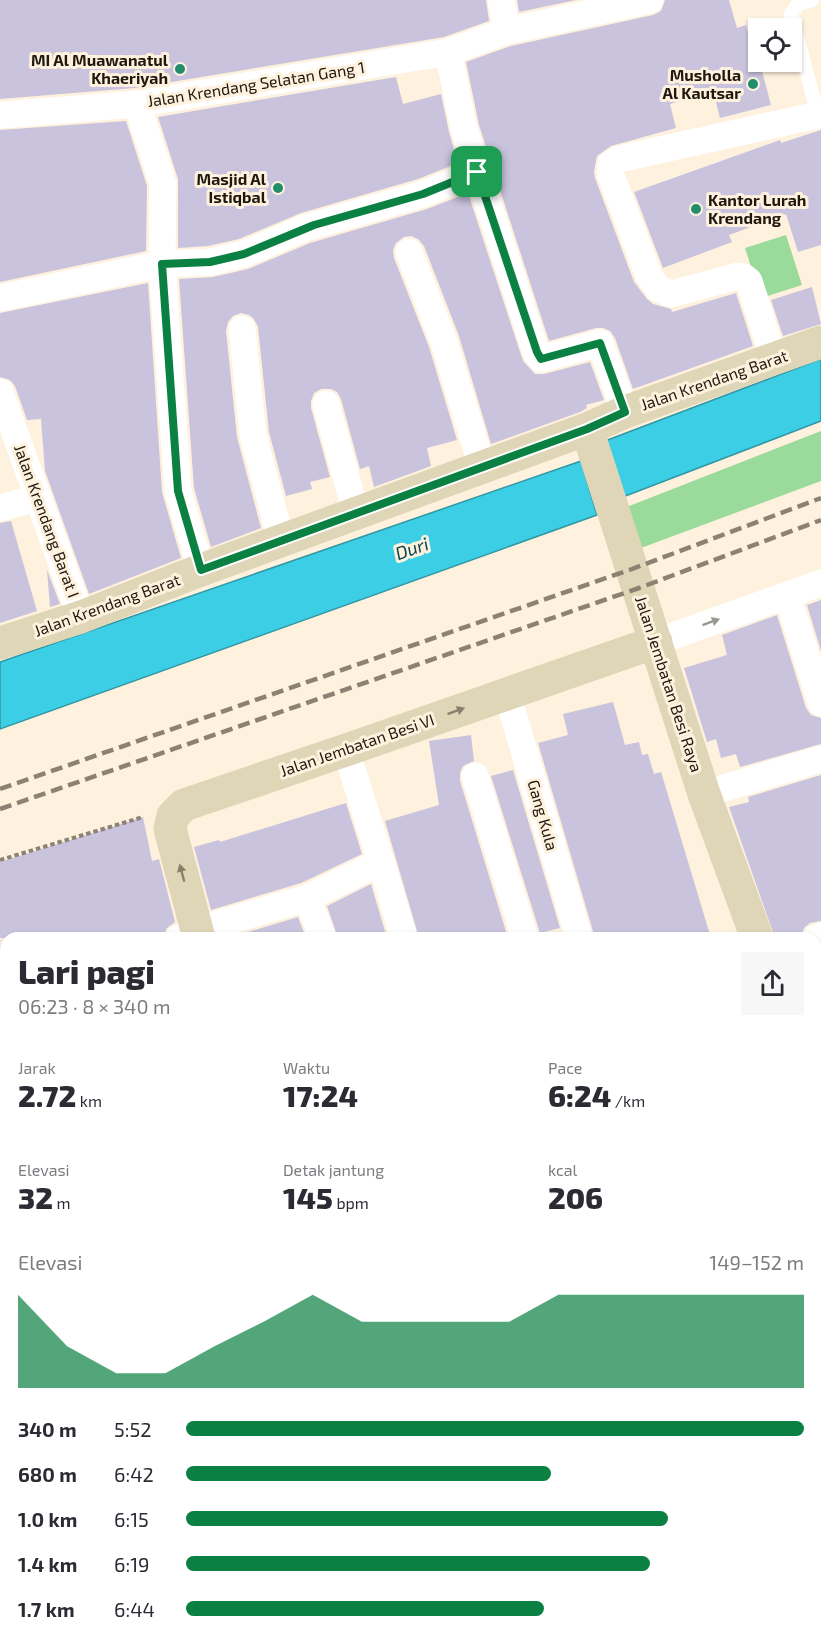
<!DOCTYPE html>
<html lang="id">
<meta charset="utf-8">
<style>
body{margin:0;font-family:"Exo 2",sans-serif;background:#f7f7f7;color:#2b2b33;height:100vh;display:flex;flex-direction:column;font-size:22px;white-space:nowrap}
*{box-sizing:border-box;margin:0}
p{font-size:20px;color:#7c7c81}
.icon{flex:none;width:33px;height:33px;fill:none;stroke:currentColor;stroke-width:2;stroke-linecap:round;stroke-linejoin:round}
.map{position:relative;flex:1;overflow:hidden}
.drawer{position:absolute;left:0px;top:932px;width:822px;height:712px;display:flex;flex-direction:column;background:#fff;border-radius:18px 18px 0 0;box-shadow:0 2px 4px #0004}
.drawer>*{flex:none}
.fabs{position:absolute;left:748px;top:18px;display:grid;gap:12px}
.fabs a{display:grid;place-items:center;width:54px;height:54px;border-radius:0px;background:#fff;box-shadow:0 2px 4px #0004;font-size:30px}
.pin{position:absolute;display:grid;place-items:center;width:51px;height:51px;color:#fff;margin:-26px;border-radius:12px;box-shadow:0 3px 9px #0006}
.round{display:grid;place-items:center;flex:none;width:63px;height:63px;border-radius:0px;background:#f7f7f7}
.overview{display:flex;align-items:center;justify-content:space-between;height:102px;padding:0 18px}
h1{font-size:33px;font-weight:800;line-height:45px}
.metrics{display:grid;grid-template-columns:repeat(3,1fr);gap:9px;height:102px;padding:6px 18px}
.metrics div{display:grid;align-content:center}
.metrics b{font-size:30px;font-weight:800}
.metrics small{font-size:16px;font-weight:400}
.metrics p{font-size:16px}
.chart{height:168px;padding:12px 18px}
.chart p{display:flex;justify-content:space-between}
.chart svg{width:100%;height:108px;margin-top:6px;fill:#0b8043;opacity:.7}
ul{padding:0 18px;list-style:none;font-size:20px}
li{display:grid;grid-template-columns:96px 72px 1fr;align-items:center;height:45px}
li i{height:15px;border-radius:8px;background:#0b8043}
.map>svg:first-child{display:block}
</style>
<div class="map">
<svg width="821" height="1643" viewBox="0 0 821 1643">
<rect width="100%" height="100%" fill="#fef1dd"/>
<path fill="#9ada9b" d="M 786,235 L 802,285 L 761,298 L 745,248 Z
M 821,431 L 821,481 L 633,551 L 619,510 Z"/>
<path fill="#3bcee4" stroke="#3297a4" stroke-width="1.5" d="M 821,359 L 821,421 L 615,500 L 597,444 Z
M 581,461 L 597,515 L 0,729 L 0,662 Z"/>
<path fill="#c9c3dd" d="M 0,0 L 486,0 L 489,21 L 444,37 L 135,88 L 0,99 Z
M 517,0 L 576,0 L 519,12 Z
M 665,0 L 729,0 L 737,28 L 746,25 L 755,57 L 758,56 L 771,105 L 720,118 L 713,91 L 670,104 L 676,128 L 611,146 L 597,156 L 594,171 L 595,178 L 634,282 L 647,299 L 653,304 L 671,309 L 672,312 L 736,293 L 753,346 L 633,389 L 615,338 L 610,331 L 603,328 L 596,328 L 549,341 L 479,125 L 466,62 L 511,46 L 653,15 L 661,11 Z
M 396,77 L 403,104 L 441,94 L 449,132 L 458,163 L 418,179 L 301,213 L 239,239 L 208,246 L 178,248 L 178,179 L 158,117 Z
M 126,121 L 147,186 L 146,251 L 0,282 L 0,130 Z
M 821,130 L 821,245 L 798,252 L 786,214 L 729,235 L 732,242 L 663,268 L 634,192 L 780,140 L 781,143 Z
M 468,193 L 523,361 L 535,374 L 544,374 L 590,362 L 604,400 L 586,405 L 587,408 L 580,412 L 491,444 L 459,336 L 424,246 L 418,239 L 411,236 L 404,237 L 396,243 L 393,250 L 394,258 L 429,347 L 457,440 L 427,448 L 431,466 L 374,487 L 369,466 L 360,469 L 341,399 L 337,392 L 331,389 L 321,389 L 314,393 L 311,401 L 311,408 L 330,477 L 310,482 L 312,489 L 286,496 L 269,432 L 258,327 L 254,319 L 249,315 L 241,313 L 233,316 L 228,322 L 226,331 L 237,437 L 261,528 L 211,547 L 194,488 L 179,279 L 213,277 L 248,269 L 310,243 L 427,209 Z
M 148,283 L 162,492 L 181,558 L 89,594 L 45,471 L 41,419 L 27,420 L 15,386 L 10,380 L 0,377 L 0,313 Z
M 812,287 L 821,324 L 783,336 L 771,300 Z
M 11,521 L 37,611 L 0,623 L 0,523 Z
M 47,570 L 60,604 L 50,607 Z
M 821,600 L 821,651 L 807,605 Z
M 777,615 L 806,708 L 811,715 L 821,718 L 821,744 L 740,767 L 736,754 L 721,758 L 716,739 L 707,742 L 684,668 L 727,655 L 722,635 Z
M 613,702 L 625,745 L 639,742 L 642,755 L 648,754 L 654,774 L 661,772 L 711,938 L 595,938 L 538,743 L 568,735 L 563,714 Z
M 471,735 L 474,761 L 463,766 L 460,773 L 460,781 L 508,938 L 419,938 L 385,821 L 439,805 L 429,741 Z
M 513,770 L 560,928 L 540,933 L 491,776 Z
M 821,775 L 821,921 L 810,923 L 804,928 L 801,938 L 775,938 L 729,807 L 749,802 L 748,797 Z
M 346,803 L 362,854 L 301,883 L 211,910 L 194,847 L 219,840 L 220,842 Z
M 143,817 L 152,861 L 159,859 L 175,922 L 167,928 L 163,938 L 0,938 L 0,862 Z
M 371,884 L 387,938 L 338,938 L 327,906 Z
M 298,917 L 306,938 L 228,938 Z"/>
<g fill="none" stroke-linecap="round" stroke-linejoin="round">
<path stroke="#8d8375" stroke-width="4" stroke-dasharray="4.5 3" stroke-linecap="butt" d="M 0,860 L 143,817
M 816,1346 L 821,1344"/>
<path stroke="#fff" stroke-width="14" d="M 812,0 L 798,4 L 791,14 L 818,115 L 821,114"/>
<path stroke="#fff" stroke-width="27" d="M 501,0 L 507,31
M 448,52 L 464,129 L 536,352 L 541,359 L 600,343 L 625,412
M 137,104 L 163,184 L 162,264 L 178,491 L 201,570
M 2,115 L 137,104 L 448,52 L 507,31 L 650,0
M 409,252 L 444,342 L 482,467
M 0,298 L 162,264 L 210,262 L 244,254 L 305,228 L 423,194 L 477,172
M 242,329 L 253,435 L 281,540
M 774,360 L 749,281 L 744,277 L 738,276 L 671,294 L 659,289 L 649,276 L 610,173 L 611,164 L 619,159 L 818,115
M 0,392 L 81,617
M 326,404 L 356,513
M 0,508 L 37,498
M 787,595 L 821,703
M 656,642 L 821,583
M 507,693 L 579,938
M 346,750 L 381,862
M 475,776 L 525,938
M 704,794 L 821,759
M 307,898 L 323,938
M 179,938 L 197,930 L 307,898 L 381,862 L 404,938
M 816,938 L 821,936
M 0,1009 L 6,1007
M 816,1062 L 821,1061
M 816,1208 L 821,1207
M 0,1356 L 6,1373
M 816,1634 L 819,1643
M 104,1638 L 105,1643
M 488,1643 L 505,1638"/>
<path stroke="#dfd6b7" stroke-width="33" d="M 587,429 L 704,794 L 757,938
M 0,643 L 81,617 L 201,570 L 587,429 L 625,412 L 821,342
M 199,938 L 170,829 L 173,816 L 184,805 L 346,750 L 656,642
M 816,1103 L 821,1115
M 425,1638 L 427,1643"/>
<path stroke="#8c8274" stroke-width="4.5" stroke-dasharray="12 6" stroke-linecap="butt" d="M 0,789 L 632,569 L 821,498
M 0,809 L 639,588 L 821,520"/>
</g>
<defs><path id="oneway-solid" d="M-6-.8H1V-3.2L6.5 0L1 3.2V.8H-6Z" transform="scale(1.5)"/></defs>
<use fill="#9a9793" href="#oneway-solid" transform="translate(711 622) rotate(-20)"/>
<g fill="#88806b">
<use href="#oneway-solid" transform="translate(456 711) rotate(-20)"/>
<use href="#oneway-solid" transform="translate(182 873) rotate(-105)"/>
</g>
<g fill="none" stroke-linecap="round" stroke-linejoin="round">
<g stroke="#fff" stroke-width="12">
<path id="route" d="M 477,172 L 537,352 L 541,359 L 600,343 L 625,412 L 587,429 L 201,570 L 178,491 L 162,264 L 210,262 L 244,254 L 314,225 L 423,194 Z"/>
</g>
<use href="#route" stroke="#0b8043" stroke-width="8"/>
</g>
<g fill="#228d6b" stroke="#fef1dd" stroke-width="2">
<circle cx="180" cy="69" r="6"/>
<circle cx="753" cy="84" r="6"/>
<circle cx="278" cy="188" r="6"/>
<circle cx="696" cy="209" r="6"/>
</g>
<g text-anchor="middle" stroke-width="6" stroke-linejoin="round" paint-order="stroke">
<g font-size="16" font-weight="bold" fill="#1e180f" stroke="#fef1dd" text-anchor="end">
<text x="168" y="66">MI Al Muawanatul<tspan x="168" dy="18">Khaeriyah</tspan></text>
<text x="741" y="81">Musholla<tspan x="741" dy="18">Al Kautsar</tspan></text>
<text x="266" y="185">Masjid Al<tspan x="266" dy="18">Istiqbal</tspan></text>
<text x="708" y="206" text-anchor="start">Kantor Lurah<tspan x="708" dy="18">Krendang</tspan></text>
</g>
<g font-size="16" fill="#1e180f" stroke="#fef1dd">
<text transform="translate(256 84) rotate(-9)" y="6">Jalan Krendang Selatan Gang 1</text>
<text transform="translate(714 380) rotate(-19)" y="6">Jalan Krendang Barat</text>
<text transform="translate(47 521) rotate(70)" y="6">Jalan Krendang Barat I</text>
<text transform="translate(107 605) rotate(-20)" y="6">Jalan Krendang Barat</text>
<text transform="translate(669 684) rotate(72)" y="6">Jalan Jembatan Besi Raya</text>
<text transform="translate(357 745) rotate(-19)" y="6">Jalan Jembatan Besi VI</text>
<text transform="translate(543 815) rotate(74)" y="6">Gang Kula</text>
</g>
<g font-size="18" font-style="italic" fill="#03464e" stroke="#fef1dd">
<text transform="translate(412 549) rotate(-19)" y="6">Duri</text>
</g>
</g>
</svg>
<div class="fabs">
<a><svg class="icon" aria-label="locate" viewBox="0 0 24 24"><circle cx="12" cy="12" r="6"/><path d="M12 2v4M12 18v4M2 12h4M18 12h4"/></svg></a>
</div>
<div class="pin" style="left:477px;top:172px;background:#1e9e55"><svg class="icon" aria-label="arrive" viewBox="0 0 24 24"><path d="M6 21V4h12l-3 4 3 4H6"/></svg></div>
<section class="drawer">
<div class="overview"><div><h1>Lari pagi</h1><p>06:23 · 8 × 340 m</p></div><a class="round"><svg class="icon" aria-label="share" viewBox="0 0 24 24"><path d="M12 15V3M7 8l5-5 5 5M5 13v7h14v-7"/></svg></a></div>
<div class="metrics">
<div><p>Jarak</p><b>2.72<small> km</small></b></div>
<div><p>Waktu</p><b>17:24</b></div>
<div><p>Pace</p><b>6:24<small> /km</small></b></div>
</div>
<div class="metrics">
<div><p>Elevasi</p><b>32<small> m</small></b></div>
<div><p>Detak jantung</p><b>145<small> bpm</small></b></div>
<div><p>kcal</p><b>206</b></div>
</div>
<div class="chart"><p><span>Elevasi</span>149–152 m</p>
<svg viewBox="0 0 160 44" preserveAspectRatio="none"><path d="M0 44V6L10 27L20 38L30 38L40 27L50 17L60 6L70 17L80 17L90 17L100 17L110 6L120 6L130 6L140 6L150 6L160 6V44z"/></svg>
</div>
<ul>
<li><b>340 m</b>5:52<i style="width:100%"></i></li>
<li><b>680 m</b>6:42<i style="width:59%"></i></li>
<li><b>1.0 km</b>6:15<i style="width:78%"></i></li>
<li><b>1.4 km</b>6:19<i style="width:75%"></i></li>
<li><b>1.7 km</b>6:44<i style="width:58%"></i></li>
</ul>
</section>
</div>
